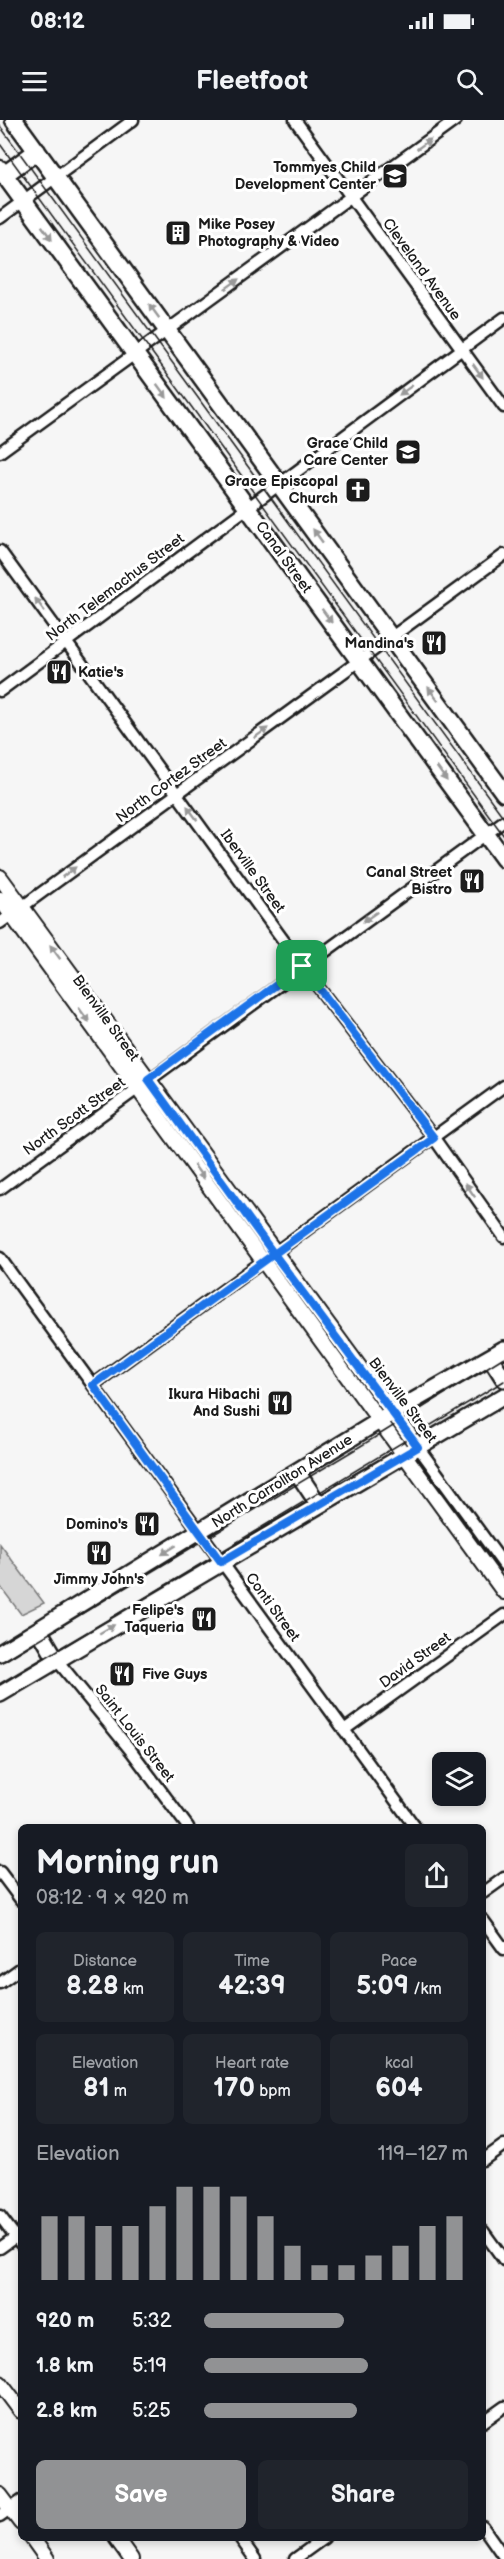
<!DOCTYPE html>
<meta charset="utf-8">
<style>
body{margin:0;font-family:"Balsamiq Sans",sans-serif;background:#20242c;color:#f1f3f6;height:100vh;display:flex;flex-direction:column;font-size:22px;white-space:nowrap}
*{box-sizing:border-box;margin:0}
p{font-size:20px;color:#9ea1a6}
.icon{flex:none;width:33px;height:33px;fill:none;stroke:currentColor;stroke-width:2;stroke-linecap:round;stroke-linejoin:round}
.map{position:relative;flex:1;overflow:hidden}
.details{position:absolute;left:18px;top:1704px;width:468px;height:717px;display:flex;flex-direction:column;background:#171b24;border-radius:9px;box-shadow:0 3px 9px #0003}
.details>*{flex:none}
.fabs{position:absolute;left:432px;top:1632px;display:grid;gap:12px}
.fabs a{display:grid;place-items:center;width:54px;height:54px;border-radius:9px;background:#171b24;box-shadow:0 3px 9px #0003;font-size:30px}
.pin{position:absolute;display:grid;place-items:center;width:51px;height:51px;color:#fff;margin:-26px;border-radius:12px;box-shadow:0 3px 9px #0006}
.round{display:grid;place-items:center;flex:none;width:63px;height:63px;border-radius:9px;background:#20242c}
.summary{display:flex;align-items:center;justify-content:space-between;height:102px;padding:0 18px}
h1{font-size:33px;font-weight:700;line-height:45px}
.figures{display:grid;grid-template-columns:repeat(3,1fr);gap:9px;height:102px;padding:6px 18px}
.figures div{display:grid;align-content:center;border-radius:9px;background:#20242c;text-align:center}
.figures b{font-size:26px;font-weight:700}
.figures small{font-size:16px;font-weight:400}
.figures p{font-size:16px}
.chart{height:168px;padding:12px 18px}
.chart p{display:flex;justify-content:space-between}
.chart svg{width:100%;height:108px;margin-top:6px;stroke:#919294;stroke-width:6}
.primary-button{display:flex;gap:12px;margin-top:auto;padding:12px 18px}
.primary-button a{flex:1;height:69px;border-radius:9px;background:#919294;color:#fff;font-size:24px;font-weight:700;line-height:69px;text-align:center}
.primary-button a+a{background:#20242c;color:#f1f3f6}
ul{padding:0 18px;list-style:none;font-size:20px}
li{display:grid;grid-template-columns:96px 72px 1fr;align-items:center;height:45px}
li i{height:15px;border-radius:8px;background:#919294}
.status{display:flex;justify-content:space-between;align-items:center;height:42px;padding:0 30px;background:#171b24;direction:ltr}
.status svg{height:16px;fill:currentColor}
header{display:flex;justify-content:space-between;align-items:center;height:78px;padding:0 18px;background:#171b24;font-size:27px;font-weight:700}
.map>svg:first-child{display:block}
</style>
<div class="status"><b>08:12</b><svg viewBox="0 0 49 12"><path d="M0 12V9h3v3zM5 12V6h3v6zM10 12V3h3v9zM15 12V0h3v12zM26 1h20v11H26zM47 4h2v5h-2z"/></svg></div>
<header><svg class="icon" aria-label="menu" viewBox="0 0 24 24"><path d="M4 6h16M4 12h16M4 18h16"/></svg>Fleetfoot<svg class="icon" aria-label="search" viewBox="0 0 24 24"><circle cx="10" cy="10" r="6"/><path d="M15 15l6 6"/></svg></header>
<div class="map">
<svg width="504" height="2439" viewBox="0 0 504 2439">
<rect width="100%" height="100%" fill="#f6f6f6"/>
<filter id="ink" filterUnits="userSpaceOnUse"><feTurbulence type="fractalNoise" baseFrequency=".0167" numOctaves="2"/><feDisplacementMap in="SourceGraphic" scale="12" xChannelSelector="R" yChannelSelector="G"/><feConvolveMatrix kernelMatrix="1 2 1 2 8 2 1 2 1" color-interpolation-filters="sRGB"/></filter>
<g filter="url(#ink)">
<path fill="#d6d6d6" stroke="#797979" stroke-width="1.5" d="M 0,1424 L 44,1483 L 21,1494 L 0,1466 Z"/>
<g fill="none" stroke-linecap="round" stroke-linejoin="round">
<g stroke="#1c1c1c" stroke-width="15">
<path id="minor" d="M 295,0 L 504,287
M 0,98 L 133,0
M 0,332 L 456,0
M 0,431 L 302,846 L 434,1018 L 504,1117
M 0,571 L 504,198
M 0,803 L 504,435
M 0,1069 L 504,701
M 0,1138 L 415,1707
M 93,1265 L 504,966
M 418,1327 L 504,1445
M 56,1539 L 132,1632 L 188,1707
M 344,1610 L 504,1495
M 0,1752 L 21,1780
M 483,1773 L 504,1758
M 483,1800 L 504,1829
M 0,1863 L 21,1848
M 483,2040 L 504,2025
M 0,2096 L 21,2124
M 483,2111 L 504,2140
M 0,2128 L 21,2113
M 483,2302 L 504,2287
M 0,2396 L 21,2381
M 483,2407 L 504,2437
M 240,2418 L 255,2439
M 295,2439 L 324,2418"/>
</g>
<g stroke="#1c1c1c" stroke-width="18">
<path id="tertiary" d="M 0,757 L 418,1327
M 0,779 L 504,1472
M 0,2263 L 21,2291
M 0,2375 L 21,2403
M 32,2418 L 47,2439
M 116,2418 L 131,2439"/>
</g>
<g stroke="#1c1c1c" stroke-width="20">
<path id="secondary" d="M 490,1237 L 504,1259
M 297,1352 L 319,1385
M 39,1510 L 56,1539
M 0,1533 L 392,1293 L 504,1229
M 0,1574 L 504,1276"/>
</g>
<g stroke="#1c1c1c" stroke-width="21">
<path id="primary" d="M 14,0 L 504,673
M 0,49 L 504,739
M 4,55 L 37,31"/>
</g>
<use href="#minor" stroke="#fff" stroke-width="10"/>
<use href="#tertiary" stroke="#fff" stroke-width="14"/>
<use href="#secondary" stroke="#fff" stroke-width="15"/>
<use href="#primary" stroke="#fff" stroke-width="16"/>
<path stroke="#1c1c1c" stroke-width="1.5" d="M 0,6 L 504,698
M 0,24 L 504,716
M 0,1543 L 374,1318 L 504,1237
M 0,1565 L 504,1261"/>
</g>
<defs><path id="oneway-solid" d="M-6-.8H1V-3.2L6.5 0L1 3.2V.8H-6Z" transform="scale(1.5)"/></defs>
<g fill="#999">
<use href="#oneway-solid" transform="translate(424 24) rotate(-36)"/>
<use href="#oneway-solid" transform="translate(47 113) rotate(54)"/>
<use href="#oneway-solid" transform="translate(232 164) rotate(-36)"/>
<use href="#oneway-solid" transform="translate(154 191) rotate(-126)"/>
<use href="#oneway-solid" transform="translate(478 251) rotate(54)"/>
<use href="#oneway-solid" transform="translate(406 270) rotate(144)"/>
<use href="#oneway-solid" transform="translate(162 271) rotate(54)"/>
<use href="#oneway-solid" transform="translate(318 416) rotate(-126)"/>
<use href="#oneway-solid" transform="translate(40 485) rotate(-126)"/>
<use href="#oneway-solid" transform="translate(327 496) rotate(54)"/>
<use href="#oneway-solid" transform="translate(433 574) rotate(-126)"/>
<use href="#oneway-solid" transform="translate(261 613) rotate(-36)"/>
<use href="#oneway-solid" transform="translate(442 654) rotate(54)"/>
<use href="#oneway-solid" transform="translate(192 693) rotate(-126)"/>
<use href="#oneway-solid" transform="translate(69 752) rotate(-36)"/>
<use href="#oneway-solid" transform="translate(370 797) rotate(144)"/>
<use href="#oneway-solid" transform="translate(55 832) rotate(-126)"/>
<use href="#oneway-solid" transform="translate(84 895) rotate(54)"/>
<use href="#oneway-solid" transform="translate(199 1052) rotate(54)"/>
<use href="#oneway-solid" transform="translate(470 1070) rotate(-125)"/>
<use href="#oneway-solid" transform="translate(169 1430) rotate(148)"/>
<use href="#oneway-solid" transform="translate(107 1509) rotate(-30)"/>
</g>
</g>
<g fill="none" stroke-linecap="round" stroke-linejoin="round" filter="url(#ink)">
<g stroke="#fff" stroke-width="12">
<path id="route" d="M 302,846 L 148,959 L 274,1134 L 93,1265 L 221,1442 L 418,1327 L 274,1134 L 434,1018 L 302,846"/>
</g>
<use href="#route" stroke="#1a73e8" stroke-width="8"/>
</g>
<defs>
<g id="school-square" transform="scale(1.35)"><rect x="-9" y="-9" width="18" height="18" rx="4" fill="#1c1c1c" stroke="#fff"/><path d="M0-5L7-2L0 1L-7-2ZM-4 1L0 2.5L4 1V4Q0 6-4 4Z" fill="#fff"/></g>
<g id="building-square" transform="scale(1.35)"><rect x="-9" y="-9" width="18" height="18" rx="4" fill="#1c1c1c" stroke="#fff"/><path d="M-4-6H4V6H1V3H-1V6H-4ZM-2.5-4.3h1.7v1.8h-1.7ZM.8-4.3h1.7v1.8H.8ZM-2.5-1h1.7V.8h-1.7ZM.8-1h1.7V.8H.8Z" fill="#fff"/></g>
<g id="church-square" transform="scale(1.35)"><rect x="-9" y="-9" width="18" height="18" rx="4" fill="#1c1c1c" stroke="#fff"/><path d="M-1.2-6h2.4v3.5h3.3v2.4h-3.3V6h-2.4V-.1h-3.3v-2.4h3.3Z" fill="#fff"/></g>
<g id="restaurant-square" transform="scale(1.35)"><rect x="-9" y="-9" width="18" height="18" rx="4" fill="#1c1c1c" stroke="#fff"/><path d="M-5-6h1v4h1v-4h1v4h1v-4h1v5L-1.5 .5V6h-2V.5L-5-1ZM5-6V6H3V1.5H1.5Q1.5-4 5-6Z" fill="#fff"/></g>
</defs>
<g fill-rule="evenodd">
<use href="#school-square" x="395" y="56"/>
<use href="#building-square" x="178" y="113"/>
<use href="#school-square" x="408" y="332"/>
<use href="#church-square" x="358" y="370"/>
<use href="#restaurant-square" x="434" y="523"/>
<use href="#restaurant-square" x="59" y="552"/>
<use href="#restaurant-square" x="472" y="761"/>
<use href="#restaurant-square" x="280" y="1283"/>
<use href="#restaurant-square" x="147" y="1404"/>
<use href="#restaurant-square" x="99" y="1433"/>
<use href="#restaurant-square" x="204" y="1499"/>
<use href="#restaurant-square" x="122" y="1554"/>
</g>
<g text-anchor="middle" stroke-width="6" stroke-linejoin="round" paint-order="stroke">
<g font-size="15" font-weight="bold" fill="#1c1c1c" stroke="#fff" text-anchor="end">
<text x="376" y="52">Tommyes Child<tspan x="376" dy="17">Development Center</tspan></text>
<text x="198" y="109" text-anchor="start">Mike Posey<tspan x="198" dy="17">Photography &amp; Video</tspan></text>
<text x="388" y="328">Grace Child<tspan x="388" dy="17">Care Center</tspan></text>
<text x="338" y="366">Grace Episcopal<tspan x="338" dy="17">Church</tspan></text>
<text x="414" y="528">Mandina's</text>
<text x="78" y="557" text-anchor="start">Katie's</text>
<text x="452" y="757">Canal Street<tspan x="452" dy="17">Bistro</tspan></text>
<text x="260" y="1279">Ikura Hibachi<tspan x="260" dy="17">And Sushi</tspan></text>
<text x="128" y="1409">Domino's</text>
<text x="99" y="1464" text-anchor="middle">Jimmy John's</text>
<text x="184" y="1495">Felipe's<tspan x="184" dy="17">Taqueria</tspan></text>
<text x="142" y="1559" text-anchor="start">Five Guys</text>
</g>
<g font-size="15" fill="#1c1c1c" stroke="#fff">
<text transform="translate(422 149) rotate(54)" y="5">Cleveland Avenue</text>
<text transform="translate(284 437) rotate(54)" y="5">Canal Street</text>
<text transform="translate(115 467) rotate(-37)" y="5">North Telemachus Street</text>
<text transform="translate(171 660) rotate(-36)" y="5">North Cortez Street</text>
<text transform="translate(253 751) rotate(54)" y="5">Iberville Street</text>
<text transform="translate(106 898) rotate(54)" y="5">Bienville Street</text>
<text transform="translate(74 996) rotate(-36)" y="5">North Scott Street</text>
<text transform="translate(403 1280) rotate(53)" y="5">Bienville Street</text>
<text transform="translate(282 1361) rotate(-32)" y="5">North Carrollton Avenue</text>
<text transform="translate(273 1487) rotate(54)" y="5">Conti Street</text>
<text transform="translate(415 1540) rotate(-36)" y="5">David Street</text>
<text transform="translate(135 1613) rotate(52)" y="5">Saint Louis Street</text>
</g>
</g>
</svg>
<div class="fabs">
<a><svg class="icon" aria-label="layers" viewBox="0 0 24 24"><path d="M12 4l9 5-9 5-9-5zM3 14l9 5 9-5"/></svg></a>
</div>
<div class="pin" style="left:302px;top:846px;background:#1e9e55"><svg class="icon" aria-label="arrive" viewBox="0 0 24 24"><path d="M6 21V4h12l-3 4 3 4H6"/></svg></div>
<section class="details">
<div class="summary"><div><h1>Morning run</h1><p>08:12 · 9 × 920 m</p></div><a class="round"><svg class="icon" aria-label="share" viewBox="0 0 24 24"><path d="M12 15V3M7 8l5-5 5 5M5 13v7h14v-7"/></svg></a></div>
<div class="figures">
<div><p>Distance</p><b>8.28<small> km</small></b></div>
<div><p>Time</p><b>42:39</b></div>
<div><p>Pace</p><b>5:09<small> /km</small></b></div>
</div>
<div class="figures">
<div><p>Elevation</p><b>81<small> m</small></b></div>
<div><p>Heart rate</p><b>170<small> bpm</small></b></div>
<div><p>kcal</p><b>604</b></div>
</div>
<div class="chart"><p><span>Elevation</span>119–127 m</p>
<svg viewBox="0 0 160 44" preserveAspectRatio="none"><path d="M5 44V18M15 44V18M25 44V22M35 44V22M45 44V14M55 44V6M65 44V6M75 44V10M85 44V18M95 44V30M105 44V38M115 44V38M125 44V34M135 44V30M145 44V22M155 44V18"/></svg>
</div>
<ul>
<li><b>920 m</b>5:32<i style="width:53%"></i></li>
<li><b>1.8 km</b>5:19<i style="width:62%"></i></li>
<li><b>2.8 km</b>5:25<i style="width:58%"></i></li>
</ul>
<div class="primary-button"><a>Save</a><a>Share</a></div>
</section>
</div>
